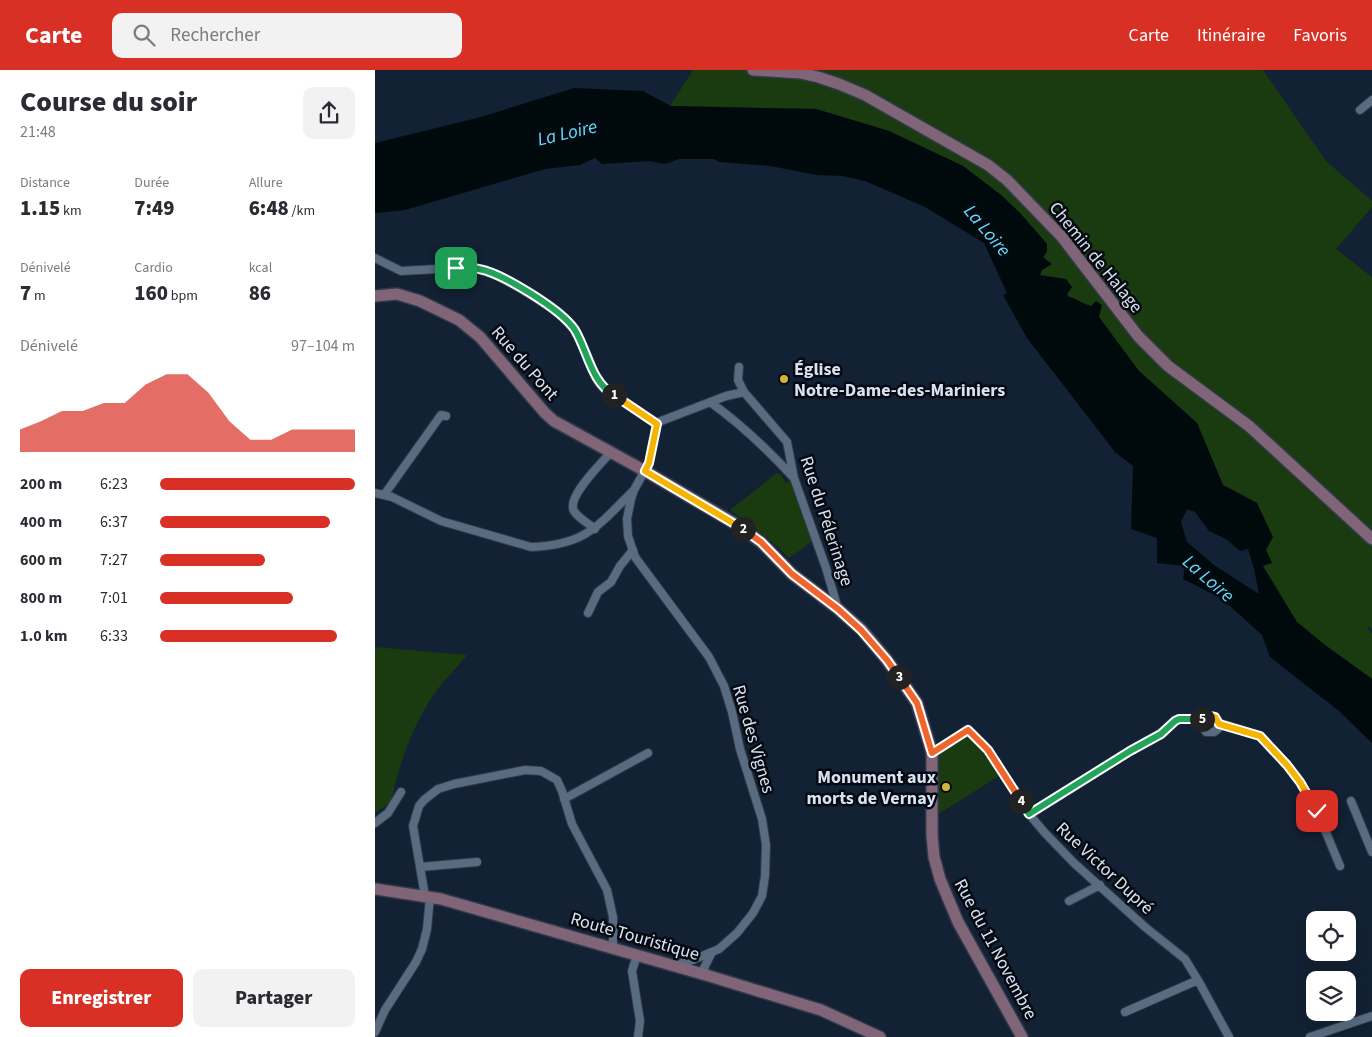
<!DOCTYPE html>
<html lang="fr">
<meta charset="utf-8">
<style>
body{margin:0;font-family:"Source Sans 3",sans-serif;background:#f2f2f3;color:#2b2b33;height:100vh;display:flex;flex-direction:column;font-size:19px;white-space:nowrap}
*{box-sizing:border-box;margin:0}
p{font-size:16px;color:#7c7c81}
.icon{flex:none;width:28px;height:28px;fill:none;stroke:currentColor;stroke-width:2;stroke-linecap:round;stroke-linejoin:round}
.map{position:relative;flex:1;overflow:hidden}
.drawer{display:flex;flex-direction:column;background:#fff;width:375px}
.drawer>*{flex:none}
.buttons{position:absolute;left:931px;top:841px;display:grid;gap:10px}
.buttons a{display:grid;place-items:center;width:50px;height:50px;border-radius:10px;background:#fff;box-shadow:0 5px 20px #0002;font-size:25px}
.pin{position:absolute;display:grid;place-items:center;width:42px;height:42px;color:#fff;margin:-21px;border-radius:10px;box-shadow:0 2px 8px #0006}
.km{position:absolute;width:25px;height:25px;margin:-12px;border-radius:50%;background:#222;color:#fff;font-size:14px;line-height:25px;text-align:center}
.round{display:grid;place-items:center;flex:none;width:52px;height:52px;border-radius:10px;background:#f2f2f3}
.headline{display:flex;align-items:center;justify-content:space-between;height:85px;padding:0 20px}
h1{font-size:28px;font-weight:800;line-height:38px}
.metrics{display:grid;grid-template-columns:repeat(3,1fr);gap:8px;height:85px;padding:5px 20px}
.metrics div{display:grid;align-content:center}
.metrics b{font-size:21px;font-weight:800}
.metrics small{font-size:14px;font-weight:400}
.metrics p{font-size:14px}
.chart{height:140px;padding:10px 20px}
.chart p{display:flex;justify-content:space-between}
.chart svg{width:100%;height:90px;margin-top:5px;fill:#d93025;opacity:.7}
.action{display:flex;gap:10px;margin-top:auto;padding:10px 20px}
.action a{flex:1;height:58px;border-radius:10px;background:#d93025;color:#fff;font-size:20px;font-weight:800;line-height:58px;text-align:center}
.action a+a{background:#f2f2f3;color:#2b2b33}
ul{padding:0 20px;list-style:none;font-size:16px}
li{display:grid;grid-template-columns:80px 60px 1fr;align-items:center;height:38px}
li i{height:12px;border-radius:6px;background:#d93025}
header{display:flex;align-items:center;gap:30px;box-sizing:border-box;height:70px;padding:0 25px;background:#d93025;color:#fff}
header strong{font-size:24px}
nav{display:flex;gap:28px;margin-inline-start:auto;font-size:18px}
.search{width:350px;height:45px;background:#f2f2f3;display:flex;align-items:center;gap:12px;box-sizing:border-box;padding:0 18px;border-radius:10px;color:#7c7c81;font-size:19px}
main{display:flex;flex:1;min-height:0}
.map>svg:first-child{display:block}
</style>
<header>
<strong>Carte</strong>
<div class="search"><svg class="icon" aria-label="search" viewBox="0 0 24 24"><circle cx="10" cy="10" r="6"/><path d="M15 15l6 6"/></svg>Rechercher</div>
<nav><a>Carte</a><a>Itinéraire</a><a>Favoris</a></nav>
</header>
<main>
<section class="drawer">
<div class="headline"><div><h1>Course du soir</h1><p>21:48</p></div><a class="round"><svg class="icon" aria-label="share" viewBox="0 0 24 24"><path d="M12 15V3M7 8l5-5 5 5M5 13v7h14v-7"/></svg></a></div>
<div class="metrics">
<div><p>Distance</p><b>1.15<small> km</small></b></div>
<div><p>Durée</p><b>7:49</b></div>
<div><p>Allure</p><b>6:48<small> /km</small></b></div>
</div>
<div class="metrics">
<div><p>Dénivelé</p><b>7<small> m</small></b></div>
<div><p>Cardio</p><b>160<small> bpm</small></b></div>
<div><p>kcal</p><b>86</b></div>
</div>
<div class="chart"><p><span>Dénivelé</span>97–104 m</p>
<svg viewBox="0 0 160 44" preserveAspectRatio="none"><path d="M0 44V33L10 29L20 24L30 24L40 20L50 20L60 11L70 6L80 6L90 15L100 29L110 38L120 38L130 33L140 33L150 33L160 33V44z"/></svg>
</div>
<ul>
<li><b>200 m</b>6:23<i style="width:100%"></i></li>
<li><b>400 m</b>6:37<i style="width:87%"></i></li>
<li><b>600 m</b>7:27<i style="width:54%"></i></li>
<li><b>800 m</b>7:01<i style="width:68%"></i></li>
<li><b>1.0 km</b>6:33<i style="width:91%"></i></li>
</ul>
<div class="action"><a>Enregistrer</a><a>Partager</a></div>
</section>
<div class="map">
<svg width="997" height="967" viewBox="0 0 997 967">
<rect width="100%" height="100%" fill="#122133"/>
<path fill="#193b0f" d="M 318,0 L 888,0 L 951,91 L 997,131 L 997,137 L 961,179 L 997,207 L 997,559 L 992,556 L 997,564 L 997,609 L 950,575 L 922,552 L 887,496 L 891,480 L 882,433 L 848,415 L 822,353 L 764,301 L 738,269 L 716,236 L 705,233 L 699,228 L 694,227 L 692,224 L 697,217 L 665,205 L 672,174 L 645,143 L 626,125 L 588,96 L 514,61 L 441,39 L 295,36 Z
M 402,403 L 406,405 L 411,413 L 415,410 L 438,471 L 414,488 L 393,468 L 355,440 Z
M 0,577 L 92,585 C 81,599 67,612 57,627 C 36,660 24,694 16,732 L 0,743 Z
M 592,665 L 611,681 L 627,704 L 562,745 L 562,684 Z"/>
<path fill="#000a0d" fill-rule="evenodd" d="M 199,18 L 268,21 L 296,36 L 441,39 L 514,61 L 588,96 L 626,125 L 645,143 L 672,174 L 672,182 L 668,187 L 677,194 L 667,200 L 665,205 L 691,209 L 697,217 L 692,224 L 694,227 C 700,228 709,234 716,236 L 721,231 L 727,235 L 724,247 L 764,301 L 822,353 L 848,415 L 882,433 L 898,467 L 891,480 L 897,493 L 888,496 L 922,552 L 950,575 L 997,609 L 997,673 L 964,641 L 895,587 L 887,565 L 846,528 L 808,509 L 810,496 L 782,493 L 782,468 L 756,459 L 758,396 L 740,382 L 652,268 L 628,225 L 632,223 L 609,173 L 550,137 L 490,111 L 467,106 L 442,105 L 395,96 L 344,92 L 339,89 L 304,89 L 290,94 L 274,91 L 227,94 L 220,88 L 205,95 L 170,99 L 30,140 L 0,143 L 0,73 L 106,47 ZM 812,439 L 820,442 L 834,461 L 851,469 L 865,481 L 873,479 L 879,499 L 884,524 L 839,495 L 812,472 L 806,452 Z"/>
<g fill="none" stroke-linecap="round" stroke-linejoin="round">
<g stroke="#313a49" stroke-width="10">
<path id="street" d="M 985,40 L 997,30
M 0,188 L 26,201 L 81,198 L 104,199 L 121,205 L 145,218 L 182,241 L 199,259 L 213,287 L 222,310 L 230,320 L 282,354
M 364,297 L 363,310 L 369,322 L 412,372 L 419,408 L 451,498 L 463,539
M 335,332 C 366,354 393,380 419,408
M 0,423 L 17,427 L 66,451 L 156,477 C 210,475 222,457 258,421
M 9,425 L 66,345 L 71,346
M 220,459 C 213,453 203,448 199,441 C 191,427 226,394 235,383
M 213,543 L 223,522 L 236,512 L 245,496 L 258,480
M 844,653 L 885,666 L 912,695 L 925,712 L 942,741 L 965,796
M 557,683 L 593,660 L 613,680 L 653,743 L 670,763 L 699,793 L 770,857 L 810,889 L 824,912 L 854,967
M 189,729 L 273,683
M 976,731 L 997,782
M 654,744 L 755,681 L 786,663 L 800,651 L 804,649 L 829,649 L 837,646 L 843,651 L 843,659 L 839,662 L 831,662 L 827,655 L 829,649
M 0,753 L 13,743 L 26,722
M 45,797 L 102,792
M 50,826 L 38,756 L 44,736 L 49,730 L 63,719 L 79,714 L 150,700 L 166,701 L 182,710 L 187,721 L 197,754 L 232,820 L 238,847 L 238,878
M 694,831 L 725,815
M 262,885 L 257,901 L 265,951 L 263,967
M 298,895 L 315,891 L 344,879 L 362,863 L 378,843 L 387,826 L 390,806 L 391,775 L 387,749 L 365,679 L 357,642 L 349,616 L 334,587 L 260,487 L 253,466 L 252,449 L 256,429 L 259,420 L 274,393 L 282,354 L 286,351 L 351,326 L 369,322
M 331,905 L 329,898 L 336,884
M 750,942 L 823,910
M 0,962 L 10,940 L 41,892 L 47,879 L 52,859 L 55,827
M 935,967 L 997,946"/>
</g>
<g stroke="#313a49" stroke-width="14">
<path id="secondary" d="M 378,0 L 425,3 L 443,7 L 464,14 L 490,25 L 613,95 L 632,110 L 687,167 L 763,266 L 793,296 L 874,356 L 997,469
M 0,226 L 22,224 L 45,231 L 84,250 L 105,267 L 170,343 L 179,351 L 270,401 L 364,456 L 386,472 L 417,504 L 463,539 L 487,560 L 512,590 L 542,633 L 557,683 L 557,765 L 559,787 L 565,809 L 583,852 L 647,967
M 0,819 L 66,829 L 331,905 L 446,940 L 505,967"/>
</g>
<use href="#street" stroke="#596b80" stroke-width="8"/>
<use href="#secondary" stroke="#806578" stroke-width="11"/>
</g>
<g fill="none" stroke-linecap="round" stroke-linejoin="round">
<g stroke="#fff" stroke-width="10">
<path id="split-1" d="M 81,198 C 88,198 96,197 104,199 C 127,203 187,240 200,260 C 213,282 216,312 239,325"/>
</g>
<g stroke="#fff" stroke-width="10">
<path id="split-2" d="M 239,325 L 282,354 L 274,393 L 270,401 L 368,459"/>
</g>
<g stroke="#fff" stroke-width="10">
<path id="split-3" d="M 368,459 L 386,472 L 417,504 L 463,539 L 486,560 L 512,590 L 524,607"/>
</g>
<g stroke="#fff" stroke-width="10">
<path id="split-4" d="M 524,607 L 542,633 L 557,683 L 593,660 L 613,680 L 646,731"/>
</g>
<g stroke="#fff" stroke-width="10">
<path id="split-5" d="M 646,731 L 654,744 L 755,681 L 786,664 L 800,651 L 804,649 L 827,649"/>
</g>
<g stroke="#fff" stroke-width="10">
<path id="split-6" d="M 827,649 L 834,646 L 840,647 L 844,654 L 885,666 L 912,695 L 925,712 L 942,741"/>
</g>
<use href="#split-1" stroke="#22a559" stroke-width="6"/>
<use href="#split-2" stroke="#f5b400" stroke-width="6"/>
<use href="#split-3" stroke="#f0652b" stroke-width="6"/>
<use href="#split-4" stroke="#f0652b" stroke-width="6"/>
<use href="#split-5" stroke="#22a559" stroke-width="6"/>
<use href="#split-6" stroke="#f5b400" stroke-width="6"/>
</g>
<g fill="#d1b736" stroke="#050a12" stroke-width="2">
<circle cx="409" cy="309" r="5"/>
<circle cx="571" cy="717" r="5"/>
</g>
<g text-anchor="middle" stroke-width="5" stroke-linejoin="round" paint-order="stroke">
<g font-size="18" fill="#d9e3f0" stroke="#050a12">
<text transform="translate(721 187) rotate(51)" y="6">Chemin de Halage</text>
<text transform="translate(150 293) rotate(49)" y="6">Rue du Pont</text>
<text transform="translate(452 451) rotate(72)" y="6">Rue du Pélerinage</text>
<text transform="translate(379 669) rotate(74)" y="6">Rue des Vignes</text>
<text transform="translate(730 798) rotate(43)" y="6">Rue Victor Dupré</text>
<text transform="translate(260 866) rotate(16)" y="6">Route Touristique</text>
<text transform="translate(621 879) rotate(62)" y="6">Rue du 11 Novembre</text>
</g>
<g font-size="18" font-weight="bold" fill="#d9e3f0" stroke="#050a12" text-anchor="start">
<text x="419" y="305">Église<tspan x="419" dy="21">Notre-Dame-des-Mariniers</tspan></text>
<text x="561" y="713" text-anchor="end">Monument aux<tspan x="561" dy="21">morts de Vernay</tspan></text>
</g>
<g font-size="19" font-style="italic" fill="#63dff9" stroke="#050a12">
<text transform="translate(192 62) rotate(-13)" y="7">La Loire</text>
<text transform="translate(613 160) rotate(50)" y="7">La Loire</text>
<text transform="translate(834 508) rotate(41)" y="7">La Loire</text>
</g>
</g>
</svg>
<div class="buttons">
<a><svg class="icon" aria-label="locate" viewBox="0 0 24 24"><circle cx="12" cy="12" r="6"/><path d="M12 2v4M12 18v4M2 12h4M18 12h4"/></svg></a>
<a><svg class="icon" aria-label="layers" viewBox="0 0 24 24"><path d="M12 4l9 5-9 5-9-5zM3 14l9 5 9-5"/></svg></a>
</div>
<div class="pin" style="left:81px;top:198px;background:#1e9e55"><svg class="icon" aria-label="arrive" viewBox="0 0 24 24"><path d="M6 21V4h12l-3 4 3 4H6"/></svg></div>
<div class="pin" style="left:942px;top:741px;background:#d93025"><svg class="icon" aria-label="check" viewBox="0 0 24 24"><path d="M5 12l5 5 9-10"/></svg></div>
<b class="km" style="left:239px;top:325px">1</b>
<b class="km" style="left:368px;top:459px">2</b>
<b class="km" style="left:524px;top:607px">3</b>
<b class="km" style="left:646px;top:731px">4</b>
<b class="km" style="left:827px;top:649px">5</b>
</div>
</main>
